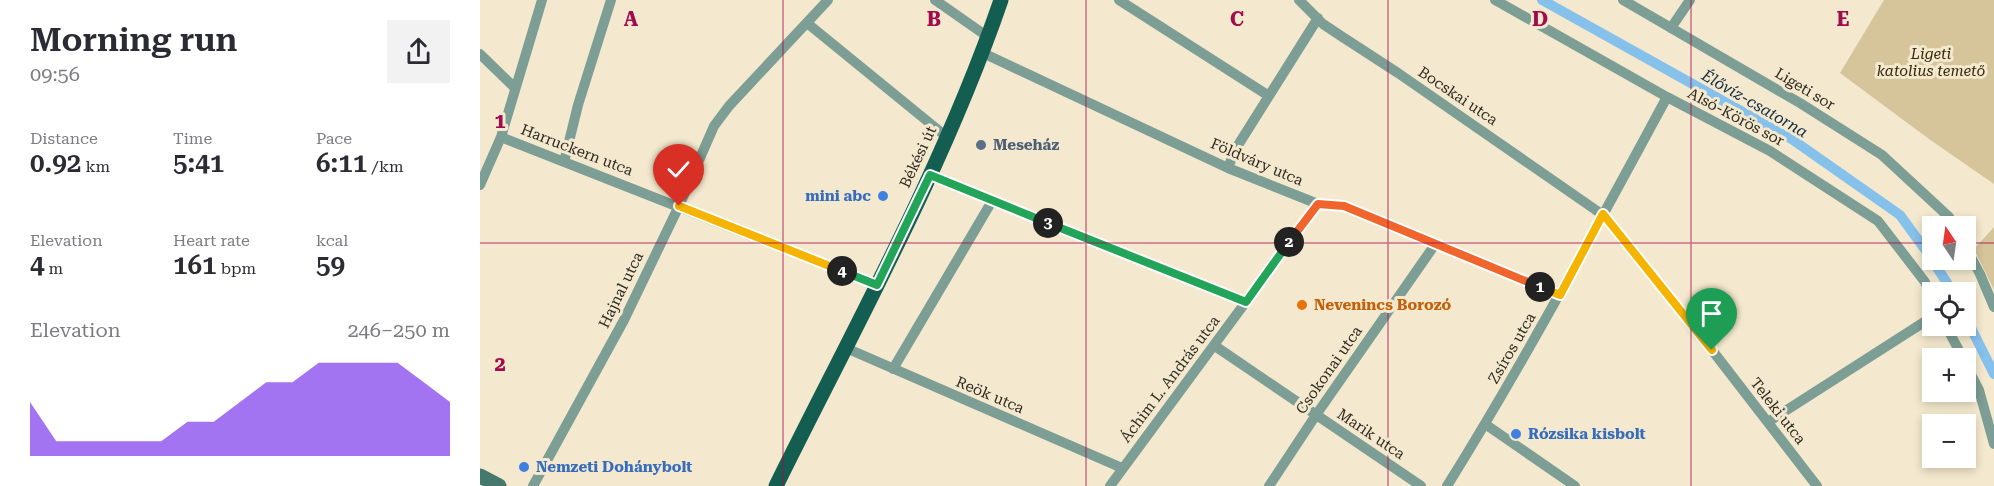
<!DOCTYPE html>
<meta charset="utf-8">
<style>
body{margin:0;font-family:"Roboto Serif",serif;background:#f2f2f3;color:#2b2b33;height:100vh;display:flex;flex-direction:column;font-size:22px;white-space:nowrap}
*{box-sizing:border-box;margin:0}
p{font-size:20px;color:#7c7c81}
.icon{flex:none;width:33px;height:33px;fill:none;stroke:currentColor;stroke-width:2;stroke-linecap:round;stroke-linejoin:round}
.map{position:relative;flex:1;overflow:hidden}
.panel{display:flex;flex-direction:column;background:#fff;width:480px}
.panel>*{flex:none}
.needle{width:39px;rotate:347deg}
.buttons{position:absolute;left:1442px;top:216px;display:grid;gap:12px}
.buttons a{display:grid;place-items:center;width:54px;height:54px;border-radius:0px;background:#fff;box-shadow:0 3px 9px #0003;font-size:30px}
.pin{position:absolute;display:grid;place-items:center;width:51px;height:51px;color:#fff;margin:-62px -26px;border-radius:50% 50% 50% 0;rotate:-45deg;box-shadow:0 0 6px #0007}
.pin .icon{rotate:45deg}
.km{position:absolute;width:30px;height:30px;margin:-15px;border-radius:50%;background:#222;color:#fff;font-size:16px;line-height:30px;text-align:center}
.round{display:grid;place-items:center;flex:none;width:63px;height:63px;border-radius:0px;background:#f2f2f3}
.summary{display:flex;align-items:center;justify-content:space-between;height:102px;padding:0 30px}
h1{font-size:33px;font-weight:600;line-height:45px}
.figures{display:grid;grid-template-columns:repeat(3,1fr);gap:9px;height:102px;padding:6px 30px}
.figures div{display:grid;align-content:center}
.figures b{font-size:26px;font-weight:600}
.figures small{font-size:16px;font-weight:400}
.figures p{font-size:16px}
.chart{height:168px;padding:12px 30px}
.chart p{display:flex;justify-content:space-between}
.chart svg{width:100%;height:108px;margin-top:6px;fill:#7c3aed;opacity:.7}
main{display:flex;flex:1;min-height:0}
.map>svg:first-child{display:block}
</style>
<main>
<section class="panel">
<div class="summary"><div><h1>Morning run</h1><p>09:56</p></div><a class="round"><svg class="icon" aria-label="share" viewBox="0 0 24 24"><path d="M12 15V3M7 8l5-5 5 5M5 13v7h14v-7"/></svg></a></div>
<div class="figures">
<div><p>Distance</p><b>0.92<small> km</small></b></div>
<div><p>Time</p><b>5:41</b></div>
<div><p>Pace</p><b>6:11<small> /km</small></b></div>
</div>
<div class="figures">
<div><p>Elevation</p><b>4<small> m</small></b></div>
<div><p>Heart rate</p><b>161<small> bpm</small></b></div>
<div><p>kcal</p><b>59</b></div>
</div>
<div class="chart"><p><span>Elevation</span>246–250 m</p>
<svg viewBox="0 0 160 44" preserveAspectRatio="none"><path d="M0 44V22L10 38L20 38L30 38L40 38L50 38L60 30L70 30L80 22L90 14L100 14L110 6L120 6L130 6L140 6L150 14L160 22V44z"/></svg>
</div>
</section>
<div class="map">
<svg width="1514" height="486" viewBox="0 0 1514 486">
<rect width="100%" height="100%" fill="#f4e9ce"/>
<path fill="#d6c49a" d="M 1404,0 L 1514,0 L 1514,184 L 1449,139 L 1360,73 Z
M 1514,227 L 1514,290 L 1494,249 Z"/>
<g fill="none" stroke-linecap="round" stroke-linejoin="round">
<path stroke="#86c1eb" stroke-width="10" d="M 1062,0 L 1313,140 L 1420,215 L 1452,259
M 1452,260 L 1473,292
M 1485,316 L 1514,374"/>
<path stroke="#7c9e95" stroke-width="10" d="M 455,0 L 508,37
M 639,0 L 789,96
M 819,0 L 843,24 L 861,36 L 918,73 L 1123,215 L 1232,350 L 1337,486
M 1015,0 L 1187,97 L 1290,151 L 1398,221 L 1445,282 L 1452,297
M 1143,0 L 1320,103 L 1402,155 L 1469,217 L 1474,226
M 327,23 L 468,138
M 1191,28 L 1210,0
M 503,53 L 748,168 L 838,204 L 864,206 L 1080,295
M 0,54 L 35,88
M 21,137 L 397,285
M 84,162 L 98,105 L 131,0
M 748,168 L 755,150 L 838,18
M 450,175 L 766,302
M 0,185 L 21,137 L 62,0
M 1485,246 L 1500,274 L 1514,307
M 1466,326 L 1483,358
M 735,346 L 941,486
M 366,348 L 642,468
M 1485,363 L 1499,390 L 1514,444
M 413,369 L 512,201
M 1288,422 L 1452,317
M 1005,424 L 1095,486
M 53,486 L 144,320 L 199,206 L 234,126 L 249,106 L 348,0
M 630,486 L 838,204
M 789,486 L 836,415 L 956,243
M 967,486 C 1046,359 1116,228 1187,97"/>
<path stroke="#45796d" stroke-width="15" d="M 0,476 L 19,486"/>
<path stroke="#145e51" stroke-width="15" d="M 296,486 C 375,326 463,169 521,0"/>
</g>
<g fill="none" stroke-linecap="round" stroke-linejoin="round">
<g stroke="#fff" stroke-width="12">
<path id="split-1" d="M 1060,287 L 1080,295 L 1123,214 L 1232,350"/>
</g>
<g stroke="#fff" stroke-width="12">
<path id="split-2" d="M 809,242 L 838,204 L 864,206 L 1060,287"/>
</g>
<g stroke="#fff" stroke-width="12">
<path id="split-3" d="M 568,223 L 766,302 L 809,242"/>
</g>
<g stroke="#fff" stroke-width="12">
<path id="split-4" d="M 362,271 L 397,285 L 450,175 L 568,223"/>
</g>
<g stroke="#fff" stroke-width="12">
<path id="split-5" d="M 199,206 L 362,271"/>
</g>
<use href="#split-1" stroke="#f5b400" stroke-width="8"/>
<use href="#split-2" stroke="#f0652b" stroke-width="8"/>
<use href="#split-3" stroke="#22a559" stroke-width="8"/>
<use href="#split-4" stroke="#22a559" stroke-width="8"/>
<use href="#split-5" stroke="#f5b400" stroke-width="8"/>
</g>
<path fill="none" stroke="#a20b4c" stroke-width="1.5" stroke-opacity="0.55" d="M 303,0 L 303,486M 606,0 L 606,486M 908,0 L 908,486M 1211,0 L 1211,486M 0,243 L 1452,243M 1485,243 L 1514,243"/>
<circle fill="#5c6f8a" stroke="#f4e9ce" stroke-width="2" cx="501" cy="145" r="6"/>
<g fill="#3f7fe0" stroke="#f4e9ce" stroke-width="2">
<circle cx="403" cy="196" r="6"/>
<circle cx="1036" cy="434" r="6"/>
<circle cx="44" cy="467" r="6"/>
</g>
<circle fill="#e8710a" stroke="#f4e9ce" stroke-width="2" cx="822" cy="305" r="6"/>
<g text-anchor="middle" stroke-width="6" stroke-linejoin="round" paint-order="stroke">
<g font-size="15" font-style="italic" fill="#33280b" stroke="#f4e9ce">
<text x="1451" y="59">Ligeti<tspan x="1451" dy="17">katolius temető</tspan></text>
</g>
<g font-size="15" fill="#2e2a20" stroke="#f4e9ce">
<text transform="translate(1325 89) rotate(31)" y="5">Ligeti sor</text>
<text transform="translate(978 96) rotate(34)" y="5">Bocskai utca</text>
<text transform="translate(1256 117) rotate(28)" y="5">Alsó-Körös sor</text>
<text transform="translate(97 150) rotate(21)" y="5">Harruckern utca</text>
<text transform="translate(438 157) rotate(-65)" y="5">Békési út</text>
<text transform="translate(777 162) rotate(23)" y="5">Földváry utca</text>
<text transform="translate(141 290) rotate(-64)" y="5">Hajnal utca</text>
<text transform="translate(1032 348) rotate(-60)" y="5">Zsíros utca</text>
<text transform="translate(849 370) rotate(-55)" y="5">Csokonai utca</text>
<text transform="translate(690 379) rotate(-53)" y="5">Áchim L. András utca</text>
<text transform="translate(510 395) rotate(23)" y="5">Reök utca</text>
<text transform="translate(1298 411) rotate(52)" y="5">Teleki utca</text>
<text transform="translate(891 434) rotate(34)" y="5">Marik utca</text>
</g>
<g font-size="15" font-weight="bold" fill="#4e5e75" stroke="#f4e9ce" text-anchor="start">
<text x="513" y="150">Meseház</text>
</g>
<g font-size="15" font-weight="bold" fill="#366cbe" stroke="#f4e9ce" text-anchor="start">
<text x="391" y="201" text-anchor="end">mini abc</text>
<text x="1048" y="439">Rózsika kisbolt</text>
<text x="56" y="472">Nemzeti Dohánybolt</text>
</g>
<g font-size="15" font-weight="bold" fill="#c56008" stroke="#f4e9ce" text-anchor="start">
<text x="834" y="310">Nevenincs Borozó</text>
</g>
<g font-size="16" font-style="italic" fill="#122c3f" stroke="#f4e9ce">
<text transform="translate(1275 103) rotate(30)" y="6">Élővíz-csatorna</text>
</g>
</g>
<g font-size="20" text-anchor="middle" font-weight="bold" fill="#a20b4c" stroke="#f4e9ce" stroke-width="6" stroke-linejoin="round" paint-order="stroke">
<text x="151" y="26">A</text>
<text x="454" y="26">B</text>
<text x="757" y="26">C</text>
<text x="1060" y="26">D</text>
<text x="1363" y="26">E</text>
<text x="20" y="128">1</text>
<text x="20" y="371">2</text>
</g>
</svg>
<div class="buttons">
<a><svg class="needle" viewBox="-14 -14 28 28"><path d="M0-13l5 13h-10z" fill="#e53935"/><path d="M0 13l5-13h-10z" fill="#7c7c81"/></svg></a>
<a><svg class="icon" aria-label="locate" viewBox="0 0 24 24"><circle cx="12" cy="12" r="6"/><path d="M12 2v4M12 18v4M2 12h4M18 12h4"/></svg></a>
<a>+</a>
<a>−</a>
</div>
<div class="pin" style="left:1232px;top:350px;background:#1e9e55"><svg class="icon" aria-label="arrive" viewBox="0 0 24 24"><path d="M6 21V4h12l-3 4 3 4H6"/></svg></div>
<div class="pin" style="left:199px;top:206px;background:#d93025"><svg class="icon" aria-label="check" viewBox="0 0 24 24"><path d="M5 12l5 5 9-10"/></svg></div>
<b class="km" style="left:1060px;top:287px">1</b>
<b class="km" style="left:809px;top:242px">2</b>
<b class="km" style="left:568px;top:223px">3</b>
<b class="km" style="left:362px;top:271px">4</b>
</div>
</main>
